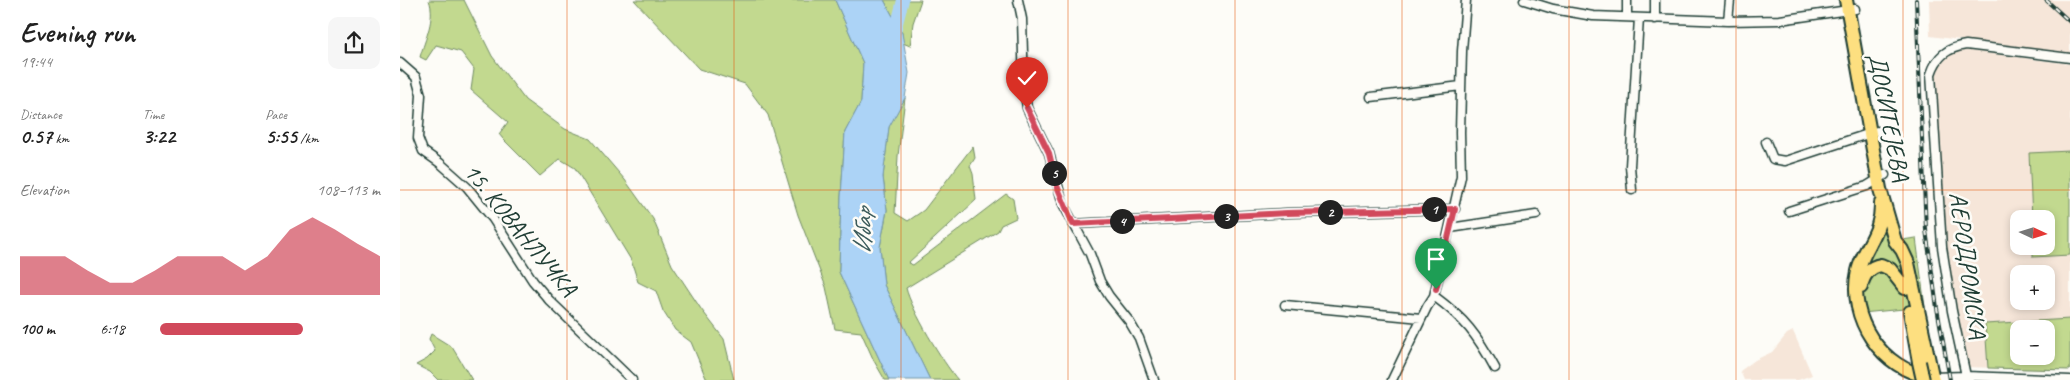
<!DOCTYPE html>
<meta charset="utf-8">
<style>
body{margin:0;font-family:Caveat,sans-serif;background:#f6f6f6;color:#222;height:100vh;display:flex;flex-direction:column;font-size:19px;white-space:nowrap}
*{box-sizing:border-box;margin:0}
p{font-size:16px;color:#767676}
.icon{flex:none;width:28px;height:28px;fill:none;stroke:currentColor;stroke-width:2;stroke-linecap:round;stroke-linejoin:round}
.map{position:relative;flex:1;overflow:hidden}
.details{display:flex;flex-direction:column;background:#fff;width:400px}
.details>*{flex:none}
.needle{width:32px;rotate:94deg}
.controls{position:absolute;left:1610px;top:210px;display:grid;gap:10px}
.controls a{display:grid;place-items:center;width:45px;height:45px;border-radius:10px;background:#fff;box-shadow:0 2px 8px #0003;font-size:25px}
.pin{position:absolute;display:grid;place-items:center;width:42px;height:42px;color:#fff;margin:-51px -21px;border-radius:50% 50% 50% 0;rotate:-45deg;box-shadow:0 0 5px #0007}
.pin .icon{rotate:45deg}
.km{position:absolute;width:25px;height:25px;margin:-12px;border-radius:50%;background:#222;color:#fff;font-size:14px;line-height:25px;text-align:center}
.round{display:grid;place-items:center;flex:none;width:52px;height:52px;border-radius:10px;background:#f6f6f6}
.head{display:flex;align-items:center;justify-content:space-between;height:85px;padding:0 20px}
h1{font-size:28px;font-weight:700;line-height:38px}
.figures{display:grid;grid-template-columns:repeat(3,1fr);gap:8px;height:85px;padding:5px 20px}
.figures div{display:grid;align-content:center}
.figures b{font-size:21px;font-weight:700}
.figures small{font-size:14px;font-weight:400}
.figures p{font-size:14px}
.chart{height:140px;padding:10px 20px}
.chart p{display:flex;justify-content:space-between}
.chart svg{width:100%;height:90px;margin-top:5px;fill:#d1495b;opacity:.7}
ul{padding:0 20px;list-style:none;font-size:16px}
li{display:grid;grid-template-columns:80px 60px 1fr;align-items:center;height:38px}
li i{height:12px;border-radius:6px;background:#d1495b}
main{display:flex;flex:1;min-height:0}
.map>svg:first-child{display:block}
</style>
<main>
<section class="details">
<div class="head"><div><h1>Evening run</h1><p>19:44</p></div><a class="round"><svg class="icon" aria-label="share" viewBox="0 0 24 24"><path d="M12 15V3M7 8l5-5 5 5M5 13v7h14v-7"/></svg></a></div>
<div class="figures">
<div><p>Distance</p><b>0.57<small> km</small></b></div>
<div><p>Time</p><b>3:22</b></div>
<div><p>Pace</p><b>5:55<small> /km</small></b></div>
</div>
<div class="chart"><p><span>Elevation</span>108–113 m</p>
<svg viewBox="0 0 160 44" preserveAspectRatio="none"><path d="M0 44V25L10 25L20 25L30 32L40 38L50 38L60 32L70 25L80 25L90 25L100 32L110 25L120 12L130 6L140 12L150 19L160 25V44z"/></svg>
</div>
<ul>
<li><b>100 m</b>6:18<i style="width:65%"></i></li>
</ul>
</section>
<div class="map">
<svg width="1670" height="380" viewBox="0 0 1670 380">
<rect width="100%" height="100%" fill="#fdfcf7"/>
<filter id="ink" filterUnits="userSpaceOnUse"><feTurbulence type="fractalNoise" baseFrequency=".02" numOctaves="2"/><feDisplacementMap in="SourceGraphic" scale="10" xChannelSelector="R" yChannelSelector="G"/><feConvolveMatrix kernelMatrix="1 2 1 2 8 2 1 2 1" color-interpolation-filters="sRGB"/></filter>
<g filter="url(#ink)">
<path fill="#f6e6d9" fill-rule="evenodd" d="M 1529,0 L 1670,0 L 1670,53 L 1664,54 L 1530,36 Z
M 1557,49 L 1670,64 L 1670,370 L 1564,367 L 1542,247 L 1535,77 L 1537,67 L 1542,59 ZM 1619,219 L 1646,219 L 1646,246 L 1619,246 ZM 1619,274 L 1646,274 L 1646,301 L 1619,301 ZM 1619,329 L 1646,329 L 1646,356 L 1619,356 Z
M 1393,331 L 1412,375 L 1398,380 L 1344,380 L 1340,371 L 1355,360 L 1372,352 L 1387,334 Z"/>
<path fill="#c2d98f" stroke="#708b62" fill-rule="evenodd" d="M 29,0 L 64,0 L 92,56 L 125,100 L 165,129 L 190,139 L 225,180 L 253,219 L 272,265 L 301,309 L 324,339 L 334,380 L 309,380 L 306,378 L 291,342 L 275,330 L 263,311 L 256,291 L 238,282 L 231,260 L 175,168 L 160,159 L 140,176 L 103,139 L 99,134 L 108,122 L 71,90 L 74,69 L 61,52 L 36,45 L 26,60 L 20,57 C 25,39 36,18 29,0 Z
M 234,0 L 435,0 L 463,63 L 461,102 L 445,132 L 441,197 L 439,272 L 489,380 L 485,380 L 474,361 L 461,332 L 435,329 L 426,287 L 398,215 L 368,115 L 345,84 L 299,69 Z
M 484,0 L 521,0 L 513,23 L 510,46 L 503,43 L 502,33 Z
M 505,98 L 498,156 L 495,213 L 508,221 L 524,210 L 573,146 L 575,158 L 570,166 L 573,174 L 576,200 L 508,263 L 513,265 L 606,194 L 613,199 L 616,218 L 601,225 L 598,231 L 506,288 C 511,309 543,363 558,380 L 530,380 L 484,285 L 480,247 L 487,210 L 483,177 L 489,126 Z
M 1670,151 L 1670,255 L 1633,257 L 1633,246 L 1646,246 L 1646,219 L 1632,219 L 1629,153 Z
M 1481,216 L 1495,241 L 1516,238 L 1525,307 L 1462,313 L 1456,286 Z
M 1670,319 L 1670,370 L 1588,368 L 1585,324 ZM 1619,329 L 1646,329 L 1646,356 L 1619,356 Z
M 31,334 L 52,347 L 72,380 L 38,380 L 30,372 L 16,365 L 27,359 L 35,351 L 29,339 Z"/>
<path fill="#acd3f6" stroke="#7497a8" d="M 435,0 L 484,0 L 502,33 L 509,73 L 505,98 L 489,127 L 483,177 L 487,210 L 480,247 L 484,285 L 530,380 L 489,380 L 439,272 L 441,197 L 445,132 L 461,102 L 463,63 Z"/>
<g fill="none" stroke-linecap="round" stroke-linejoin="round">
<path stroke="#acd3f6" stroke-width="12" d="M 493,39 L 503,0"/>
<g stroke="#1f3d34" stroke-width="11">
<path id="minor" d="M 618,0 L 622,19 L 624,88 L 627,108 L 649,153 L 663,204 L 690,254 L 700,281 L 709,296 L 729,321 L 739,338 L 754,380
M 1124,0 L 1153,9 L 1193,16 L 1328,21 L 1380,20 L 1455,9
M 1227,0 L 1227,17
M 1255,0 L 1255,19
M 1328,21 L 1330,0
M 0,63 L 16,77 L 21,95 L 18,138 L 23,151 L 40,163 L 67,187 L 93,219 L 133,281 L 149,300 L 232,380
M 971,97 L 1061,86
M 1366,142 L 1373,159 L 1385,161 L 1477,131
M 1232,190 L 1230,166 L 1239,18
M 1389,211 L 1467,186 L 1485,175
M 673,224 L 887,213 L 1055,209
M 1050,228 L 1136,215
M 1034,296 C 1065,319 1077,335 1095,368
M 885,305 L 1021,318
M 1566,376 L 1552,311 L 1542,247 L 1531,74 C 1537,56 1547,48 1566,45 L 1670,58
M 1532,377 L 1566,376 L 1670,380
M 992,380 L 1027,307 L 1034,296 L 1061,176 L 1060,132 L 1062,51 L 1066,0"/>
</g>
<g stroke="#1f3d34" stroke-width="16">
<path id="primary" d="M 1446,0 L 1480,189 L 1495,241 L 1502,250 L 1508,263 L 1533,380
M 1481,203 C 1482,234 1464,246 1458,271 C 1447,318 1482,370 1530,377
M 1461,287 C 1463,276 1469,267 1481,265 L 1490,269 L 1505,288
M 1510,312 L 1519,362"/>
</g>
<use href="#minor" stroke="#fdfcf7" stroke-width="8"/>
<use href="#primary" stroke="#fddf80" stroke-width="12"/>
<g stroke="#1f3d34" stroke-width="4">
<path id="rail" d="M 1516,0 L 1526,230 L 1537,308 L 1550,380
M 1646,0 L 1670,22"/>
</g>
<use href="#rail" stroke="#fdfcf7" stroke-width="2" stroke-dasharray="5.5" stroke-linecap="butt"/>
<g stroke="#1f3d34" stroke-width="16" stroke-linecap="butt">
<path id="primary-bridge" d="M 1519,362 L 1523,380"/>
</g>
<use href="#primary-bridge" stroke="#fddf80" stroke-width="12"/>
</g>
</g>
<g fill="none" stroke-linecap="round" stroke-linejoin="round" filter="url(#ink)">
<g stroke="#fff" stroke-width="10">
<path id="route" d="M 627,108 L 649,153 L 657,186 L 673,224 L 887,213 L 1055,209 L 1036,289"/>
</g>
<use href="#route" stroke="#d1495b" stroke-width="6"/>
</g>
<path fill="none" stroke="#e8590c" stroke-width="1" stroke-opacity="0.55" d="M 167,0 L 167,380M 334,0 L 334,380M 501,0 L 501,380M 668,0 L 668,380M 835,0 L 835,380M 1002,0 L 1002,380M 1169,0 L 1169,380M 1336,0 L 1336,380M 1503,0 L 1503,380M 0,190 L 1670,190"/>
<g text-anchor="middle" stroke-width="5" stroke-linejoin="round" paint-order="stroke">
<g font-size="25" fill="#1f3d34" stroke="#fdfcf7">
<text transform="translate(1490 117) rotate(79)" y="9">ДОСИТЕЈЕВА</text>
<text transform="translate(121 229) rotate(51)" y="9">15. КОВАНЛУЧКА</text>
<text transform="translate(1569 265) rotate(82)" y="9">АЕРОДРОМСКА</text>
</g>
<g font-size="26" font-style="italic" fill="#3b5b5b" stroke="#fdfcf7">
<text transform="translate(462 231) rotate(-89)" y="9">Ибар</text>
</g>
</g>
</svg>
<div class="controls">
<a><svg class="needle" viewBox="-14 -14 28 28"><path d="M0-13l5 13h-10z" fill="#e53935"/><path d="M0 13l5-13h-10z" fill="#767676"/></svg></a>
<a>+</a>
<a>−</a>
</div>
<div class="pin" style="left:1036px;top:289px;background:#1e9e55"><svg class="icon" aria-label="arrive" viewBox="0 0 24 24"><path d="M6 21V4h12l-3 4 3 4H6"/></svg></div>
<div class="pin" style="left:627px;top:108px;background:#d93025"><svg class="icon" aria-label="check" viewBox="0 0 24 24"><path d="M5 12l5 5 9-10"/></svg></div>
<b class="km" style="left:1034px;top:209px">1</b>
<b class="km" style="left:930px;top:212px">2</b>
<b class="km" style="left:826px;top:216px">3</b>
<b class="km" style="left:722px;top:221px">4</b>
<b class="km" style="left:654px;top:173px">5</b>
</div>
</main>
